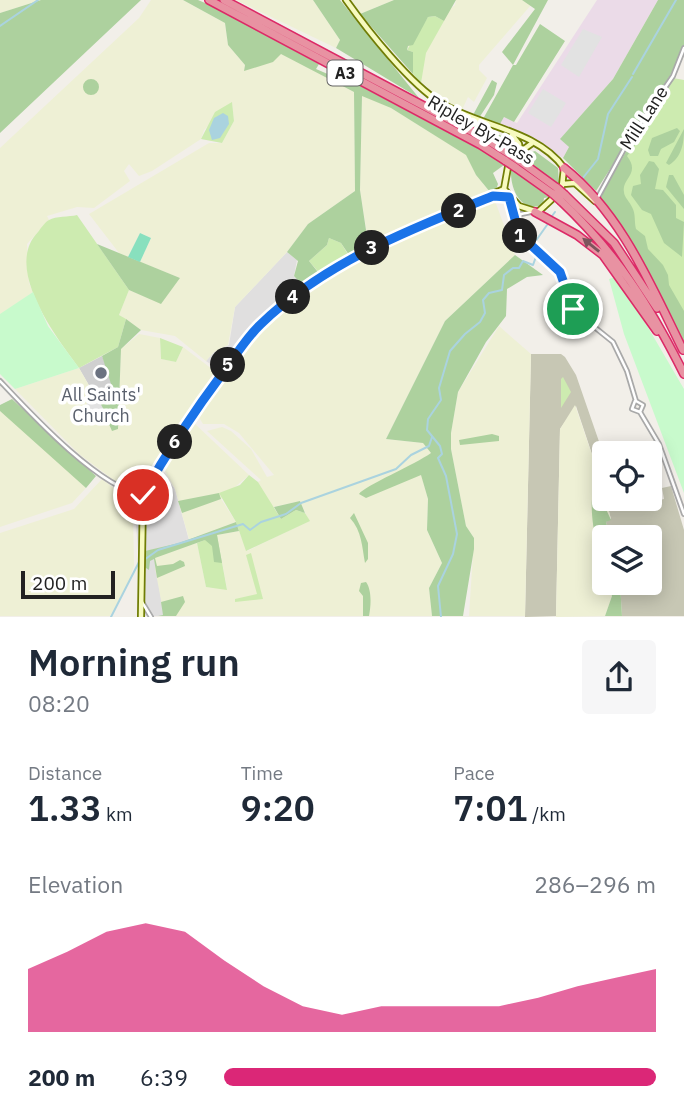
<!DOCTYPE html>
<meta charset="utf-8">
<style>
body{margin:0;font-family:"IBM Plex Sans",sans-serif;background:#f6f6f7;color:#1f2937;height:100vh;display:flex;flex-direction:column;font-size:26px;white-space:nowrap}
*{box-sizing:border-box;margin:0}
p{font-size:23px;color:#747a83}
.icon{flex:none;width:38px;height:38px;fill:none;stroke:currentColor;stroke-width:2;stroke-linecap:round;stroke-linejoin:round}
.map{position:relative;height:617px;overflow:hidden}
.drawer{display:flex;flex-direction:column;background:#fff;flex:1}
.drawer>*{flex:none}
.tools{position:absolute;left:592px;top:441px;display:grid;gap:14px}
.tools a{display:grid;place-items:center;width:70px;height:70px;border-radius:7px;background:#fff;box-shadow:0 4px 18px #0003;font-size:35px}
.scale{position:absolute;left:21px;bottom:18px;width:94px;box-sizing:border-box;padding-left:7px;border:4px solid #222;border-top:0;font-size:19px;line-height:24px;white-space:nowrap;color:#222;-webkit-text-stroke:5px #fff;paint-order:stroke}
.pin{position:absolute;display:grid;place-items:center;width:60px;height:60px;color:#fff;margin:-30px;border:4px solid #fff;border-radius:50%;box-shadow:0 2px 7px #0007}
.km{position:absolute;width:35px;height:35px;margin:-18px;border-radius:50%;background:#222;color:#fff;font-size:19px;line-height:35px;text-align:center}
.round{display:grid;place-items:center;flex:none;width:74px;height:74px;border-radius:7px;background:#f6f6f7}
.summary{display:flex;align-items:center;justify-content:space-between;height:119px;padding:0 28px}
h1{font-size:38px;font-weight:600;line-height:52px}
.stats{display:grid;grid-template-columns:repeat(3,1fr);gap:10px;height:119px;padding:7px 28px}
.stats div{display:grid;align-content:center}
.stats b{font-size:35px;font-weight:600}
.stats small{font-size:19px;font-weight:400}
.stats p{font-size:19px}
.chart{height:196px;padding:14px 28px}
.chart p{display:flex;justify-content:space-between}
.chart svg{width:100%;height:126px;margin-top:7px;fill:#db2777;opacity:.7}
ul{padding:0 28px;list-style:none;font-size:23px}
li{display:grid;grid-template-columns:112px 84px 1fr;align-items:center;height:52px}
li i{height:18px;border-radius:9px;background:#db2777}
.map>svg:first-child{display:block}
</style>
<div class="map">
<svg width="684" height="617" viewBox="0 0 684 617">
<rect width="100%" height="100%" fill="#f2efe9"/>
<path fill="#e0dfdf" d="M 287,252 L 297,260 L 294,276 L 303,286 L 252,329 L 220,371 L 206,361 L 214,352 L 229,345 L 235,307 Z
M 161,471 L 175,489 L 190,544 L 156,568 L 164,616 L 143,616 L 132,472 L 147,482 Z"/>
<path fill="#ebdbe8" d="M 597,0 L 658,0 L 613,79 L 561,138 L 569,147 L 563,158 L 528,136 L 500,124 L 504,117 L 517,123 Z"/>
<path fill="#d0d0d0" d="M 102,356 L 113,383 L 104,398 L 97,392 L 94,394 L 79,368 Z"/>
<path fill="#c7c7b4" d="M 531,354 L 561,354 L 565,357 L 576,375 L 604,456 L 604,490 L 576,406 L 560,429 L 556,616 L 525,617 Z
M 671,486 L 684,530 L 684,616 L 622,616 L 620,583 L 649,583 L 649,537 L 610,537 L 606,522 L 611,519 L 606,499 L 625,499 L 634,506 L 664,499 L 662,488 Z"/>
<path fill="#eef0d5" d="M 0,0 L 41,0 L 0,13 Z
M 151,0 L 183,0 L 225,23 L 228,45 L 245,65 L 244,70 L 281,53 L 354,92 L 355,191 L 308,224 L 287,252 L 235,307 L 228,345 L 214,352 L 206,361 L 175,336 L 141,330 L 119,315 L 129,290 L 161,303 L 180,278 L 140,262 L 151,238 L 140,233 L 128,257 L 119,253 L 89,214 L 209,143 L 222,143 L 234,121 L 232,103 L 204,130 L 201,139 L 152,171 L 139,176 L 129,164 L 124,171 L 130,181 L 94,208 L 77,207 L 47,216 L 49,220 L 27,244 L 29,283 L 33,292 L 0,315 L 0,148 L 139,18 Z
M 236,0 L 313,0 L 340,40 L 336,48 Z
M 350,0 L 394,0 L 360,14 Z
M 456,0 L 522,0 L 531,5 L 479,65 L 479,70 L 487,78 L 474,102 L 468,97 L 462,110 L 439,98 L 413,74 L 408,46 L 455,5 Z
M 362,95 L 391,108 L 467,155 L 476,175 L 490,192 L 369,247 L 360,190 Z
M 491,200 L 495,201 L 515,255 L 445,321 L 386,439 L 423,443 L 431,453 L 421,474 L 428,499 L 427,530 L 442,563 L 429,588 L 432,616 L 164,616 L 155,568 L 155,558 L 160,554 L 197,543 L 206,587 L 227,589 L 217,535 L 239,531 L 247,551 L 309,521 L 300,501 L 273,507 L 258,482 L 261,480 L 207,431 L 222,427 L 231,431 L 251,449 L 267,477 L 274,475 L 239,433 L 224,424 L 203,424 L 197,414 L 240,353 L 264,325 L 347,264 Z
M 499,326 L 531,354 L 525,616 L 469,616 L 474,538 L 466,526 L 451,449 L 451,433 L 458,392 Z
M 139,334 L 160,338 L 161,359 L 176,362 L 183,347 L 216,372 L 147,482 L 132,473 L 134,489 L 120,485 L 79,454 L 15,389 L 79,368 L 94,394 L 86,401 L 93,419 L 106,414 L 112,430 L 118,428 L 121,349 Z
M 575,405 L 603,487 L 611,520 L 596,487 L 592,493 L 596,543 L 604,583 L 608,583 L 612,596 L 605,616 L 556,617 L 560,429 Z
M 0,411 L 14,420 L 86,488 L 72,503 L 0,527 Z
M 194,423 L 249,475 L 221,499 L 236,522 L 189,539 L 175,489 L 164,469 Z
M 102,479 L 128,499 L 133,513 L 134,565 L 129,582 L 110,616 L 0,616 L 0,533 L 74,509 Z"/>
<path fill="#cdebb0" d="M 435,16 L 444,21 L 426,53 L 421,83 L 413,74 L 413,52 L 407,50 L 428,17 Z
M 673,78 L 684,80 L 684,342 L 600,197 L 622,155 Z
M 232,102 L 234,121 L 222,143 L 201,139 L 215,112 Z
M 77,215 L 129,290 L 119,315 L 126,319 L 118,347 L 79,368 C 56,337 3,268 38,232 C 41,228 46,221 49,220 C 56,216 69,217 77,215 Z
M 329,238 L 341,243 L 349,256 L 321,275 L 309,261 L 327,245 Z
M 160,338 L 183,347 L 176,362 L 161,359 Z
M 563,377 L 571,392 L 561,408 L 561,379 Z
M 249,475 L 258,482 L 281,519 L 296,510 L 305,513 L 310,521 L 246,551 L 236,522 L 219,493 L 240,485 Z
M 217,535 L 227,590 L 206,587 L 197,543 Z
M 251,553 L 263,599 L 235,602 L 235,599 L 257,594 L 246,555 Z"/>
<path fill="#add19e" d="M 41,0 L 141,0 L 0,133 L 0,13 Z
M 183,0 L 198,0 L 212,6 L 319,64 L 316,69 L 337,78 L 340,75 L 490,155 L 504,165 L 493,173 L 498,184 L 496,190 L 490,192 L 476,175 L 466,155 L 391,108 L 362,96 L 360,190 L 369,250 L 351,258 L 341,243 L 329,238 L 327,245 L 309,261 L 322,277 L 305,288 L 294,276 L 298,261 L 287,252 L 308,224 L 355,191 L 354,92 L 281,54 L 273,62 L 244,71 L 245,65 L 228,45 L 225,23 Z
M 313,0 L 340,0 L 419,98 L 336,48 L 340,40 Z
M 394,0 L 456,0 L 444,21 L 435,16 L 428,17 L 413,45 L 408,46 L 407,50 L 413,52 L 413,74 L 360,14 Z
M 522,0 L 548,0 L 513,65 L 516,65 L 540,24 L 565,41 L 514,122 L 504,117 L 500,124 L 483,119 L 513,65 L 502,52 L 535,9 Z
M 658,0 L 684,0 L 684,45 L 671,74 L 596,191 L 563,158 L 569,147 L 560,139 L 613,79 Z
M83 87a8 8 0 1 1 16 0a8 8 0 1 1-16 0Z
M 492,80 L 497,83 L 494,95 L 479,118 L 473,115 Z
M 651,109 L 656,117 L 627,156 C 641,174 621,179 624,192 C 624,197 630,202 632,207 C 636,214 634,221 636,229 L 645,236 L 648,249 L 663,265 L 668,275 L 669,285 L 684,311 L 684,342 L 600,197 Z
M 450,115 L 512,140 L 513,150 Z
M 677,128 L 680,131 L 674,142 L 661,149 L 658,156 L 650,156 L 648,150 L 652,138 Z
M 684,129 C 684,143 682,157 669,165 L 666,163 Z
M 535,151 L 558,168 L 559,184 L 520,156 Z
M 649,161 L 654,162 L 659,169 L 655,189 L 663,190 L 676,205 L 676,218 L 684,222 L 682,257 L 664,243 L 651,214 L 642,210 L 631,195 L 633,186 L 641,184 L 640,175 Z
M 511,169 L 549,197 L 544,198 L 543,205 C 519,213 510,187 511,169 Z
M 669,175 L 673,175 L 684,195 L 684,209 L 666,187 Z
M 97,244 L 180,278 L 161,304 L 129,290 Z
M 515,255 L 543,275 L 527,277 L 507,289 L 506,316 L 486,342 L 458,392 L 451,433 L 451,449 L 466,526 L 474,538 L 474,549 L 463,616 L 432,616 L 429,588 L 442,563 L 427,530 L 428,499 L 421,475 L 366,498 L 359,494 C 364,486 416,464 431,453 L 423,443 L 386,439 L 445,321 Z
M 126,319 L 141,330 L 121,349 L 118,429 L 112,431 L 95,393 L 97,391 L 104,398 L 112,387 L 102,356 L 118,347 Z
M 12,399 L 96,476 L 86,488 L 0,411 L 0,405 Z
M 492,434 L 499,436 L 499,441 L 460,445 L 459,440 Z
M 596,487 L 611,520 L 606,522 L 610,537 L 604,537 L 604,572 C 598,553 585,502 596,487 Z
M 219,493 L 221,499 L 182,513 L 178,501 Z
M 300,501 L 305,513 L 296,510 L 281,519 L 274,507 Z
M 354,513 L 368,543 L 368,559 L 365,563 C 362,547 362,531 350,518 Z
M 236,522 L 239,531 L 217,535 L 222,563 L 214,562 L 212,546 L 205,540 L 155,558 L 157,566 L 173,564 L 180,560 L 184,562 L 185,566 L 157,578 L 154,559 L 150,561 L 149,570 L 143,566 L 145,551 L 179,543 Z
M 366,582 C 372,590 371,606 369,616 L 363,616 L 363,596 L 359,591 L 361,583 Z
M 608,583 L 620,583 L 622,616 L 605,616 L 612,596 Z
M 183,596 L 185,602 L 176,616 L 158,616 L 163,615 L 161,602 Z"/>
<path fill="#c8facc" d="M 618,276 L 684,389 L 684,493 L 624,334 L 609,279 Z
M 33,292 L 48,326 L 79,368 L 15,389 L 0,374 L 0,314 Z"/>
<path fill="#88e0be" d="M 140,233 L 151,238 L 140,262 L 128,257 Z"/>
<path fill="#e2e2e2" d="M 583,29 L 602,37 L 579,77 L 561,65 Z
M 543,89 L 566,103 L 551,127 L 528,113 Z
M 95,393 L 106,414 L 93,420 L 86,401 Z"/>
<path fill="#aad3df" d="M 223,113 L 228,116 L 229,124 L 220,138 L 212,140 L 209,130 L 214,118 Z"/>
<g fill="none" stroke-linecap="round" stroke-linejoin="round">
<path stroke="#aad3df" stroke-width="2" d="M 0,26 L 38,0
M 633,74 L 676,0
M 582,179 L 598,159 L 608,114 L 632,77
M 552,216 L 555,212
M 144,560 L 158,550 L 243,524 L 250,530 L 261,522 L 286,514 L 301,503 L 396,469 L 411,455 L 429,446 L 432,437
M 111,617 L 139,562
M 441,617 L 438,586 L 453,554 L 457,534 L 446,476 L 438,458 L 442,454 L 440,446 L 427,430 L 428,419 L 441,400 L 439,388 L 450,351 L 465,334 L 480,322 L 485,313 L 483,300 L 489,293 L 502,290 L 504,275 L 513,268 L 519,268 L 523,261 L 533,265 L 537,254 L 535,242 L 547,225"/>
<g stroke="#a9a9a9" stroke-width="6">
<path id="street" d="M 597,199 L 629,140 L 673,76 L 684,48
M 512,201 L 519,234 L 560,272 L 577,313 L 613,342 L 627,371 L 636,401 L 643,405 L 640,412
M 515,222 L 521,214 L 531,212
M 0,381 C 31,414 99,488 143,495
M 635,401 L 632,409 L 640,412 L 659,444 L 684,514
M 142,602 L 151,617"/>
</g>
<g stroke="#707d05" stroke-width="8">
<path id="secondary" d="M 346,0 C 368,31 410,84 441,103 C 478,126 537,130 564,168 L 562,186
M 512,135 L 519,144 L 520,150
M 517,154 L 531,144
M 508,167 L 504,189 L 519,206 L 538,212 L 552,199
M 563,184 L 575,183 L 595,201
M 141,617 L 143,495 L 194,411 L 256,329 L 305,288 L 350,258 L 504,189"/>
</g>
<g stroke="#dc2a67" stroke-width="10">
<path id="highway" d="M 209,0 L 481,145 L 506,161
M 224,0 L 484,138 L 511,155
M 520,161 L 557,188
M 515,167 L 553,194
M 564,168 C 622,214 651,286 683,350
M 565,195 L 614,243 L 657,308
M 561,201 C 617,254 650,306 684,374
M 535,212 L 577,235 L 603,255 L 657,331"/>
</g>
<use href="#street" stroke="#fff" stroke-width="2.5"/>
<use href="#secondary" stroke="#f7fabf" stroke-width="4.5"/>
<use href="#highway" stroke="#e892a2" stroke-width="7"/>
<g stroke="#dc2a67" stroke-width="10" stroke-linecap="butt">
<path id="highway-bridge" d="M 511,155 L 520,161
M 506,161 L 515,167
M 557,188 L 565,195
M 553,194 L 561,201"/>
</g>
<use href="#highway-bridge" stroke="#e892a2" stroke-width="7"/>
</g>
<defs><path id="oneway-solid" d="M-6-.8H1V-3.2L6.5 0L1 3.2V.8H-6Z" transform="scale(1.75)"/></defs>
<use fill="#7b545c" href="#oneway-solid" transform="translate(591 245) rotate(-141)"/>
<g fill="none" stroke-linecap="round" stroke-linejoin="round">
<g stroke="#fff" stroke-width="14">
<path id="route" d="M 143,495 C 167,452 195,410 225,370 C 236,355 247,337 261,324 C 325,262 411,229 493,196 L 509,197 L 519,234 L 560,272 L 573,309"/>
</g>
<use href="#route" stroke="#1a73e8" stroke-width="9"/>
</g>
<circle fill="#6b7280" stroke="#fff" stroke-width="2.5" cx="101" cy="373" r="7"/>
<g text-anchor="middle" stroke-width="7" stroke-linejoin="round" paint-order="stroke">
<rect fill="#fff" stroke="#646464" stroke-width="2" x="327.5" y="60.5" width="35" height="25" rx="5"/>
<g font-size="16" font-weight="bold" fill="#222">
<text x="345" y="79">A3</text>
</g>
<g font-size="18" fill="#222" stroke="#fff">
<text transform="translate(644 118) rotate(-57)" y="6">Mill Lane</text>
<text transform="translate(481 130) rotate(30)" y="6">Ripley By-Pass</text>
</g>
<g font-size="18" fill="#5b616d" stroke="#fff">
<text x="101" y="401">All Saints'<tspan x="101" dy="21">Church</tspan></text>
</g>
</g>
</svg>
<div class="tools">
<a><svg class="icon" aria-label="locate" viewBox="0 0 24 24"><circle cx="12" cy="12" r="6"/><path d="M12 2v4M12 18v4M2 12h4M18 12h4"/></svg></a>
<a><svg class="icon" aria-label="layers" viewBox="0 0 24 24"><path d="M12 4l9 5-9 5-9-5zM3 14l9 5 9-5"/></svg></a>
</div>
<div class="scale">200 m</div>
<div class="pin" style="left:573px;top:309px;background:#1e9e55"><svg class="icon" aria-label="arrive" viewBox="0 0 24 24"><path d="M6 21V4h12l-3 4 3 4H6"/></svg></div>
<div class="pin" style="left:143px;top:495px;background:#d93025"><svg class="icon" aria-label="check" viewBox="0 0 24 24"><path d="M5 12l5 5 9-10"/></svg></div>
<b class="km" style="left:520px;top:236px">1</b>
<b class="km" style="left:459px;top:211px">2</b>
<b class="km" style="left:372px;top:248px">3</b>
<b class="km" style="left:293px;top:297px">4</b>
<b class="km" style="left:228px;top:365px">5</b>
<b class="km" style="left:175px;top:442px">6</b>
</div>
<section class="drawer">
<div class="summary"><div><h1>Morning run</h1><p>08:20</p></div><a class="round"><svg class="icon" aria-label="share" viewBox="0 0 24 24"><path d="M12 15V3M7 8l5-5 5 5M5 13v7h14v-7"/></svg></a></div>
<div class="stats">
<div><p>Distance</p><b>1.33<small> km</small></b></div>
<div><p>Time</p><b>9:20</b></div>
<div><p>Pace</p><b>7:01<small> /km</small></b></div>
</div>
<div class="chart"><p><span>Elevation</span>286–296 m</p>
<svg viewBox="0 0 160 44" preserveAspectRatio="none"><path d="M0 44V22L10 16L20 9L30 6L40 9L50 19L60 28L70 35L80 38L90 35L100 35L110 35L120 35L130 32L140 28L150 25L160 22V44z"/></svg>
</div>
<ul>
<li><b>200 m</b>6:39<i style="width:100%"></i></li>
</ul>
</section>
